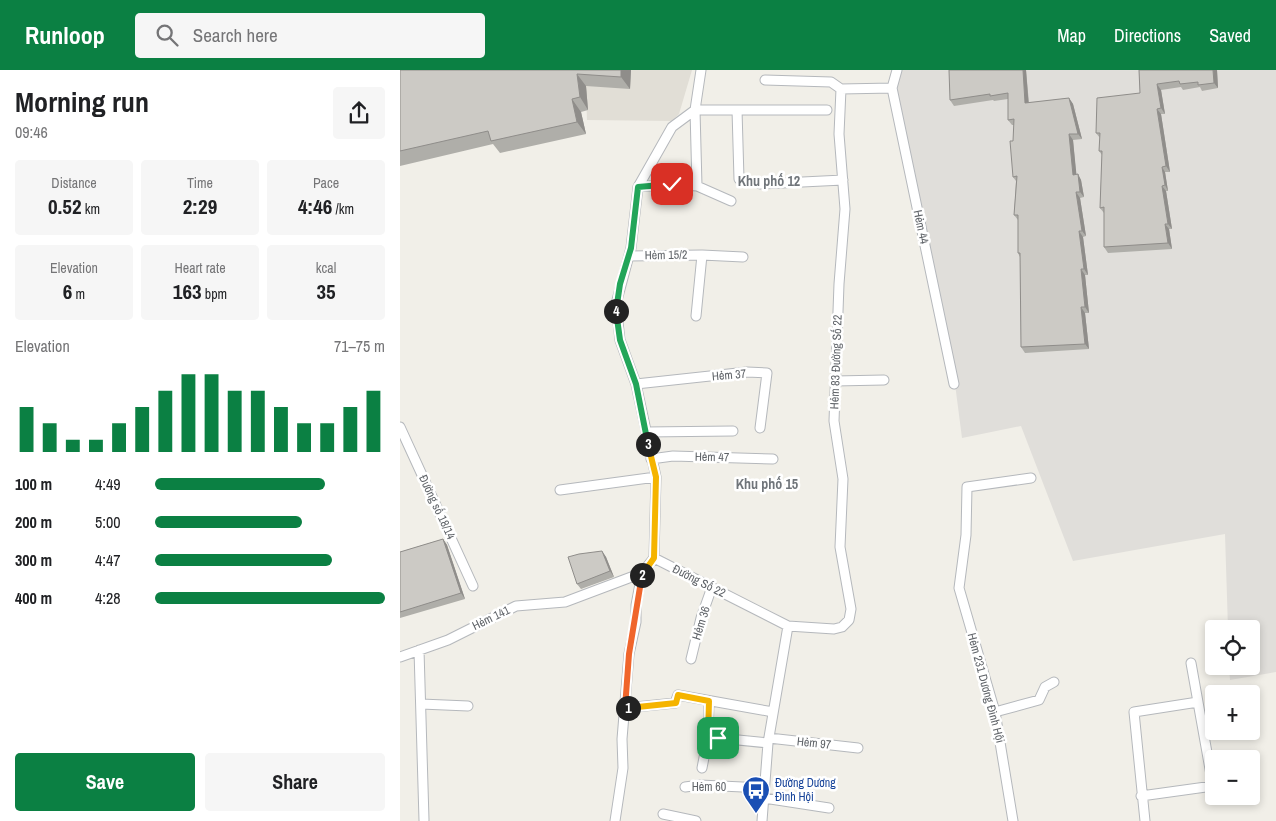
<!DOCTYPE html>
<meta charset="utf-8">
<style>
body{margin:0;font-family:"Archivo Narrow",sans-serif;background:#f6f6f6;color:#202124;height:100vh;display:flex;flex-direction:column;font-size:19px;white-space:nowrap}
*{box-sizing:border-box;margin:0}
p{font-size:16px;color:#757577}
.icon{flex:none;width:28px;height:28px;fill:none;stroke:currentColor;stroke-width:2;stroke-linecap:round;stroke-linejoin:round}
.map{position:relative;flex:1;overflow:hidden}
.drawer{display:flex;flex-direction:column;background:#fff;width:400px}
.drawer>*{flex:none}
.tools{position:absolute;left:805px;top:550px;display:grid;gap:10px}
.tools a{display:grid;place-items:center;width:55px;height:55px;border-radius:5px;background:#fff;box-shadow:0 2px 8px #0003;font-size:25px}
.pin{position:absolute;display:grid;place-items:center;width:42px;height:42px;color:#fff;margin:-21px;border-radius:10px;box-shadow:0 2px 8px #0006}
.km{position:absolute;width:25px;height:25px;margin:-12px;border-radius:50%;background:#222;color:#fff;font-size:14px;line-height:25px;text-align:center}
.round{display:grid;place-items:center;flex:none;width:52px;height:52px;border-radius:5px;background:#f6f6f6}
.head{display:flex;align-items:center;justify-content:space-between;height:85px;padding:0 15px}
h1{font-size:28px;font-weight:700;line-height:38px}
.stats{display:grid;grid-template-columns:repeat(3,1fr);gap:8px;height:85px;padding:5px 15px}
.stats div{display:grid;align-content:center;border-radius:5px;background:#f6f6f6;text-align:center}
.stats b{font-size:21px;font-weight:700}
.stats small{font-size:14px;font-weight:400}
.stats p{font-size:14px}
.chart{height:140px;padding:10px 15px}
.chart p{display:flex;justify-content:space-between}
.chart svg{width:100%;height:90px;margin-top:5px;stroke:#0b8043;stroke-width:6}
.cta{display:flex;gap:10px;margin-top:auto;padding:10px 15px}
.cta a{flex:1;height:58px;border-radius:5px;background:#0b8043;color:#fff;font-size:20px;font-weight:700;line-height:58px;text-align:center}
.cta a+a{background:#f6f6f6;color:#202124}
ul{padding:0 15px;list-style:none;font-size:16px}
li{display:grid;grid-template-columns:80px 60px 1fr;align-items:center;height:38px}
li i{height:12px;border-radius:6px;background:#0b8043}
header{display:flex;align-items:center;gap:30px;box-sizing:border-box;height:70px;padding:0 25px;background:#0b8043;color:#fff}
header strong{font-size:24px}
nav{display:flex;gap:28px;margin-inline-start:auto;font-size:18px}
.search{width:350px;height:45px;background:#f6f6f6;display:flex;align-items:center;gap:12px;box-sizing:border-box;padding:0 18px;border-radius:5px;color:#757577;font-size:19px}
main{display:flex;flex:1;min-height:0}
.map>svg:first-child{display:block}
</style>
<header>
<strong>Runloop</strong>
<div class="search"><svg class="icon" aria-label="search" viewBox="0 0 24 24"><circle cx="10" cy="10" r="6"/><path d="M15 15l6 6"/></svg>Search here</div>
<nav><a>Map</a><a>Directions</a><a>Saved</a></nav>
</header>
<main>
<section class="drawer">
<div class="head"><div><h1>Morning run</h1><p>09:46</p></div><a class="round"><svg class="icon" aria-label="share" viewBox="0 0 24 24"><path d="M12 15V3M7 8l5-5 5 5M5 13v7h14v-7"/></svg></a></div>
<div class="stats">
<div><p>Distance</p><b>0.52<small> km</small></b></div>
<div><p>Time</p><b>2:29</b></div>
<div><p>Pace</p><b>4:46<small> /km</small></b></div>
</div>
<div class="stats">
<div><p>Elevation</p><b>6<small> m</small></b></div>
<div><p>Heart rate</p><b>163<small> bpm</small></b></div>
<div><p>kcal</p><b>35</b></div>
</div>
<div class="chart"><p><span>Elevation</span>71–75 m</p>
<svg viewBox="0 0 160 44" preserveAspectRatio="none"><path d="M5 44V22M15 44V30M25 44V38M35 44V38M45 44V30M55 44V22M65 44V14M75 44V6M85 44V6M95 44V14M105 44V14M115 44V22M125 44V30M135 44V30M145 44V22M155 44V14"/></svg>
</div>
<ul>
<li><b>100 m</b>4:49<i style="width:74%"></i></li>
<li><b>200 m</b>5:00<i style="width:64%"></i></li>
<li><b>300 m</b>4:47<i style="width:77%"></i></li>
<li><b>400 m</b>4:28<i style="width:100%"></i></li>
</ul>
<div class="cta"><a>Save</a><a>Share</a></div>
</section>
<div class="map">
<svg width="876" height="751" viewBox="0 0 876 751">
<rect width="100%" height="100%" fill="#f1efe8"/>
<path fill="#e0deda" d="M 500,0 L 876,0 L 876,602 L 830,610 L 829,596 L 851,596 L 851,559 L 828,559 L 825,464 L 673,491 L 621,356 L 562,368 L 555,314 L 495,21 Z"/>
<path fill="#e1ded6" d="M 185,0 L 292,0 L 279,44 L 272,51 L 187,50 Z"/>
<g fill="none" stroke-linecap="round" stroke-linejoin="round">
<g stroke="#b5b8bc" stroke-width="11">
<path id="street" d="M 497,0 L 492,18 L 554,314
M 365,10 L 431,12 L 441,19
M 337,40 L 339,109
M 360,114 L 443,110
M 297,116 L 295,40 L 427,40
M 238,117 L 272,114 L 297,116 L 331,131
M 302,185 L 343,187
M 229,186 L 302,185 L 296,246
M 435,311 L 484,310
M 236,314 L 347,302 L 367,303 L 360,358
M 0,357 L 73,516
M 246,362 L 333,361
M 251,389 L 273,386 L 373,389
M 160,420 L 256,407
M 254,488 L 256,407 L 236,314 L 220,270 L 216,234 L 231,178 L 238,117 L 272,57 L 295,40 L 301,0
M 254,488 L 388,556 L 368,673 L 362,751
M 388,556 L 434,559 L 442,557 L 449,550 L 451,539 L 440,477 L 443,409 L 434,351 L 439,214 L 445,139 L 439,64 L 441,19 L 492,18
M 19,580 L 24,750
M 0,587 L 48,570 L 116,536 L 165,532 L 242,503
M 291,589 L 301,548 L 312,517
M 21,634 L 68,636
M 225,638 L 275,633 L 278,625 L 373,642
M 595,642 L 639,630 L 645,617 L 654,612
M 308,667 L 368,673
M 369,668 L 458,678
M 302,698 L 308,667 L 309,631
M 285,717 L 300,715 L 364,718
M 741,726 L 813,716 L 791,593
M 364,728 L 429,738
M 263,744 L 296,751
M 215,751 L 223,698 L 222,669 L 229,584 L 236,552 L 236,535 L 242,503 L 254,488
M 613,751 L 595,642 L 559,518 L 566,465 L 567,417 L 631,408
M 745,751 L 734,642 L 798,632"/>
</g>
<use href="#street" stroke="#fff" stroke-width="9"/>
</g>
<path fill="#afaea9" d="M 0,0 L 231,0 L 230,19 L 186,16 L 188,40 L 181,42 L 186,64 L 100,83 L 93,74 L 0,96 Z
M 626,0 L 629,33 L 669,28 L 673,34 L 682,69 L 673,70 L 676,104 L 678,104 L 681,110 L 684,127 L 680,128 L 686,166 L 683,167 L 688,205 L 685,205 L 689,243 L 685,243 L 689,279 L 625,283 L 621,277 L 620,187 L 618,183 L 618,150 L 614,145 L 616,111 L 613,107 L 614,55 L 612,55 L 608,50 L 608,29 L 594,31 L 593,30 L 554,36 L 550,30 Z
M 739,0 L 817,0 L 818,18 L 802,21 L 800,17 L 783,20 L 781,17 L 761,20 L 765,44 L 761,44 L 770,102 L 765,102 L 768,121 L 766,121 L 772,159 L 769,159 L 772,179 L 708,183 L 704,177 L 704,143 L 700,138 L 702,85 L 699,81 L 700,68 L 696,63 L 740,23 Z
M 43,469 L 47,475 L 65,529 L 0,548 L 0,482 Z
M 202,481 L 206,487 L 214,507 L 181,519 L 177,514 Z"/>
<path fill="#8f8d8a" d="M 221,0 L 231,0 L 230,19 L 221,7 Z
M 623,0 L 626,0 L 629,39 L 625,33 Z
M 813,0 L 817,0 L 818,18 L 814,13 Z
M 177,4 L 186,16 L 188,40 L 180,27 Z
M 757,14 L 761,20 L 765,44 L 761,38 Z
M 669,28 L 673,34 L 682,69 L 678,64 Z
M 172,29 L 181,42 L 186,64 L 177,52 Z
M 757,39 L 761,44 L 770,102 L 766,96 Z
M 669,64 L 673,70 L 677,110 L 673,105 Z
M 762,97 L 765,102 L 768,121 L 765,115 Z
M 678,104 L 681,110 L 684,127 L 680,122 Z
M 762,116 L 766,121 L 772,159 L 768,154 Z
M 676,122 L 680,128 L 686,166 L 682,161 Z
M 765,154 L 769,159 L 772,179 L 768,173 Z
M 679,161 L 683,167 L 688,205 L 684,199 Z
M 681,199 L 685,205 L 689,243 L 685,237 Z
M 681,237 L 685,243 L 689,279 L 685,274 Z
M 43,469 L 47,475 L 65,529 L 61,523 Z
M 202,481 L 206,487 L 214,507 L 210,501 Z"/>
<path fill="#cccac5" stroke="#8f8d8a" d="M 0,0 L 221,0 L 221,7 L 177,4 L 180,27 L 172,29 L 177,52 L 91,71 L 88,61 L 0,81 Z
M 549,0 L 623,0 L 625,33 L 669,28 L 678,64 L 669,64 L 673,105 L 678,104 L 680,122 L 676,122 L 682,161 L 679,161 L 684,199 L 681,199 L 685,237 L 681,237 L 685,274 L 621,277 L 620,183 L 618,183 L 618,145 L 614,145 L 617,106 L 613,107 L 610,71 L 613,71 L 614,49 L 608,50 L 608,23 L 590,26 L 590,24 L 550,30 Z
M 739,0 L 813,0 L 814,13 L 798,15 L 798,12 L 780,14 L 779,11 L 757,14 L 761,38 L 757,39 L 766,96 L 762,97 L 765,115 L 762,116 L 768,154 L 765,154 L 768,173 L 704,177 L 704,137 L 700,138 L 702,81 L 699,81 L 700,63 L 696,63 L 697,28 L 740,23 Z
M 43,469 L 61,523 L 0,542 L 0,482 Z
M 202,481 L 210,501 L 177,514 L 168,487 L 179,484 Z"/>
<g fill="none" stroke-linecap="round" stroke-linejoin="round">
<g stroke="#fff" stroke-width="10">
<path id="split-1" d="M 228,638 L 276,633 L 278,625 L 309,631 L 308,667 L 318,668"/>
</g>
<g stroke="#fff" stroke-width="10">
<path id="split-2" d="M 228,638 L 225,638 L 229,584 L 242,505"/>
</g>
<g stroke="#fff" stroke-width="10">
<path id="split-3" d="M 242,505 L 254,488 L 256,407 L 248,374"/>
</g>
<g stroke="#fff" stroke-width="10">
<path id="split-4" d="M 216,241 L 220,270 L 236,314 L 248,374"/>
</g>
<g stroke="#fff" stroke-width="10">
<path id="split-5" d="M 216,241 L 220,214 L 231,178 L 238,117 L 272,114"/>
</g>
<use href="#split-1" stroke="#f5b400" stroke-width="6"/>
<use href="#split-2" stroke="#f0652b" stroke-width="6"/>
<use href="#split-3" stroke="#f5b400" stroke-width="6"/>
<use href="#split-4" stroke="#22a559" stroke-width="6"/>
<use href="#split-5" stroke="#22a559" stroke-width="6"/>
</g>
<defs>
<g id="bus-pin" transform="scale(1.4375)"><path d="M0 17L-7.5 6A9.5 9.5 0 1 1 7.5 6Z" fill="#1a4fb4" stroke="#fff"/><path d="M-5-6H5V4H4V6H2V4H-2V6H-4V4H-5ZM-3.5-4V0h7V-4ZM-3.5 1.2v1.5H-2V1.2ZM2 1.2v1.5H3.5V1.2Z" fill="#fff"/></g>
</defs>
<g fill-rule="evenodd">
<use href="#bus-pin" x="356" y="720"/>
</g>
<g text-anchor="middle" stroke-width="5" stroke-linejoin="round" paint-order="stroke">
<g font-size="12" fill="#5f6368" stroke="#fff">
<text transform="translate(521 157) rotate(78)" y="4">Hẻm 44</text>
<text transform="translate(266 185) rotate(-1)" y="4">Hẻm 15/2</text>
<text transform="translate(436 292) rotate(-88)" y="4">Hẻm 83 Đường Số 22</text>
<text transform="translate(329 305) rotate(-5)" y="4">Hẻm 37</text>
<text transform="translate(312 387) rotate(1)" y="4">Hẻm 47</text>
<text transform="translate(37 437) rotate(65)" y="4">Đường số 18/14</text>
<text transform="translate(299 511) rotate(27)" y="4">Đường Số 22</text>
<text transform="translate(91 548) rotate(-26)" y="4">Hẻm 141</text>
<text transform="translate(301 553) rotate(-73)" y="4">Hẻm 36</text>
<text transform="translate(586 618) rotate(75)" y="4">Hẻm 231 Dương Đình Hội</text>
<text transform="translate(414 673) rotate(6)" y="4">Hẻm 97</text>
<text x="309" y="721">Hẻm 60</text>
</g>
<g font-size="12" fill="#164399" stroke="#fff" text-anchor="start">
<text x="375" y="717">Đường Dương<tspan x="375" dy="14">Đình Hội</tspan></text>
</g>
<g font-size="14" font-weight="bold" fill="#70757a" stroke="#fff">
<text x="369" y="116">Khu phố 12</text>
<text x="367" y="419">Khu phố 15</text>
</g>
</g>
</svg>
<div class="tools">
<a><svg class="icon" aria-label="locate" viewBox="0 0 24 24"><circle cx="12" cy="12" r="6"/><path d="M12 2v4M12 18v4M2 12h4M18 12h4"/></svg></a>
<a>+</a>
<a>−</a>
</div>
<div class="pin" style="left:318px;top:668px;background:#1e9e55"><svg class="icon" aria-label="arrive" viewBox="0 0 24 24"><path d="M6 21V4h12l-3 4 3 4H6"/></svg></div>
<div class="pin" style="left:272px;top:114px;background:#d93025"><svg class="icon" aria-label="check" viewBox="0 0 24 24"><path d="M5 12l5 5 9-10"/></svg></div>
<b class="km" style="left:228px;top:638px">1</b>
<b class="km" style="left:242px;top:505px">2</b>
<b class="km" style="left:248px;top:374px">3</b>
<b class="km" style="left:216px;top:241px">4</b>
</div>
</main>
